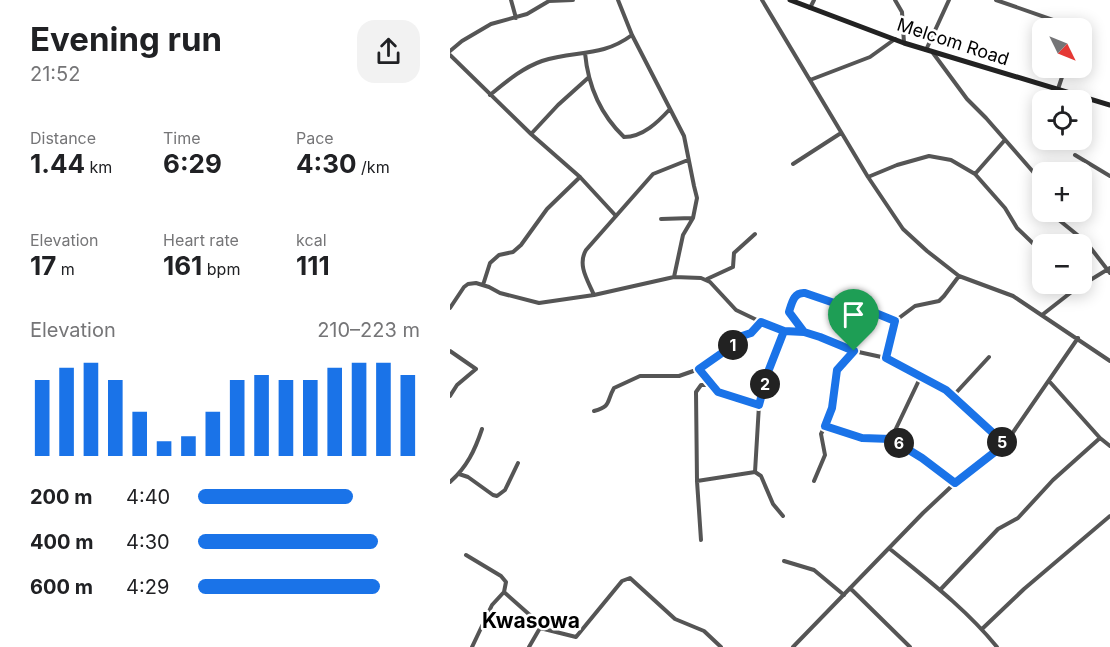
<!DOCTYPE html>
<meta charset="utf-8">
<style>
body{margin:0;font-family:Inter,sans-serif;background:#f2f2f2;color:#202124;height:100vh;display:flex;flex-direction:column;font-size:22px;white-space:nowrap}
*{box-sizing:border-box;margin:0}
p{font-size:20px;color:#757577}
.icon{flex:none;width:33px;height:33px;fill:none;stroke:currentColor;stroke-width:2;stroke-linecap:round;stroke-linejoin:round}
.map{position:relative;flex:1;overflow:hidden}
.side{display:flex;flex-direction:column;background:#fff;width:450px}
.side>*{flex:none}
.needle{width:39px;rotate:133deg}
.fabs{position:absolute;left:582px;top:18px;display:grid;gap:12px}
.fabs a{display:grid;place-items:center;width:60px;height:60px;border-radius:12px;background:#fff;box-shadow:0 3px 15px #0003;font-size:30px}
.pin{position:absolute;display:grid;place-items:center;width:51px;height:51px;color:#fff;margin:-62px -26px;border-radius:50% 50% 50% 0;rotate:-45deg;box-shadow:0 0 6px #0007}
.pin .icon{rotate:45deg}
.km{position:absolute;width:30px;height:30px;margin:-15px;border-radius:50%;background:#222;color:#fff;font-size:16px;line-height:30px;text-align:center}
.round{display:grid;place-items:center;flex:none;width:63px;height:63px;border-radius:18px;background:#f2f2f2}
.overview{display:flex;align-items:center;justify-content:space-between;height:102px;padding:0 30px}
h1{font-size:33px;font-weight:700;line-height:45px}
.stats{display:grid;grid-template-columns:repeat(3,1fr);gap:9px;height:102px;padding:6px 30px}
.stats div{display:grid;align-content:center}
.stats b{font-size:26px;font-weight:700}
.stats small{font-size:16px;font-weight:400}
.stats p{font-size:16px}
.chart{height:168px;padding:12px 30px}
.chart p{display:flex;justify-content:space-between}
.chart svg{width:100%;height:108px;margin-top:6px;stroke:#1a73e8;stroke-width:6}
ul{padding:0 30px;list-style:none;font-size:20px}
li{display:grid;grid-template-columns:96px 72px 1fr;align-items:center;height:45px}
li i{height:15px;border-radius:8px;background:#1a73e8}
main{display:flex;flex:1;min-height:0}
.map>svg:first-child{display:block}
</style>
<main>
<section class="side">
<div class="overview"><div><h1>Evening run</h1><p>21:52</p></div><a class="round"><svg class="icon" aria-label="share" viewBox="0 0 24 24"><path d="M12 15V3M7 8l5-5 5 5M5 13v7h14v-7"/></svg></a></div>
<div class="stats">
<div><p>Distance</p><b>1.44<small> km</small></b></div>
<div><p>Time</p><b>6:29</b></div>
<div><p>Pace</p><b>4:30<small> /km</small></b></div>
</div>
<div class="stats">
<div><p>Elevation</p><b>17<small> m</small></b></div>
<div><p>Heart rate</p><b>161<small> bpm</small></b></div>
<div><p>kcal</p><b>111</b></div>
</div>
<div class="chart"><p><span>Elevation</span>210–223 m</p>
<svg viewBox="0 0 160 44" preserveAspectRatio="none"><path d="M5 44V13M15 44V8M25 44V6M35 44V13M45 44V26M55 44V38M65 44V36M75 44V26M85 44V13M95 44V11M105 44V13M115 44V13M125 44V8M135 44V6M145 44V6M155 44V11"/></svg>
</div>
<ul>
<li><b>200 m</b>4:40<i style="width:70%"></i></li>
<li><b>400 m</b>4:30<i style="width:81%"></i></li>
<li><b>600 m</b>4:29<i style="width:82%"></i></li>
</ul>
</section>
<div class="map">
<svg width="660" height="647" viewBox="0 0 660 647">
<rect width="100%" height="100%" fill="#fff"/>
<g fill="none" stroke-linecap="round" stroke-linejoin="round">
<path stroke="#555" stroke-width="4" d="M 61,0 L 66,18
M 168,0 L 182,35 L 234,136 L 244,186 L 247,198 L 243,218 L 233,235 L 224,277
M 312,0 L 418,177 L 453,229 L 477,251 L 509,276 L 563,296 L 660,361
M 445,0 L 452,12 L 454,43
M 546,0 L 626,28
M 360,8 L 364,0
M 476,50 L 499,0
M 0,51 L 12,41 L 41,24 L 77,14 L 99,1 L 123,0
M 135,53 C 138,85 151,115 174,137 C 193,137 208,122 220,109
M 483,53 L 517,99 L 536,118 L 592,182
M 0,55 L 81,134 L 130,177 L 166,216
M 360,80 L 420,57 L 445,39
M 608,89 L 615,68
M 40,95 C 56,82 72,68 92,61 C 125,50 151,58 182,35
M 81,134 L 108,105 L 138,78
M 625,155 L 660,176
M 343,164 L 391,133
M 525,174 L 554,141
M 418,177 L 447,165 L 479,156 L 501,160 L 525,174 L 555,208 L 567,228 L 592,252
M 605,212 L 609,220 L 636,242 L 660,273
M 211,219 L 242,218
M 257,279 L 283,267 L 284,253 L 305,234
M 618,284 L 624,290
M 33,285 L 40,263 L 49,255 L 63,252 L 71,245 L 97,209 L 130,177
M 144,295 C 138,281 127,265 136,250 L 203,174 L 238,160
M 0,308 L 14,287 L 18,284 L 26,283 L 39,287 L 50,293 L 89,303 L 144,295 L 224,277 L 251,278 L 260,282 L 286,310 L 311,322 L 334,331 L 354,332 L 370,337 L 404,351 L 436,358 L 490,386 L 555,444
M 592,315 L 624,290 L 660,268
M 354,332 L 339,312 C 342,302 344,292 355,293 L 396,307 L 423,312 L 445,321
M 0,351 L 26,369 L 7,385 L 0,396
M 436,358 L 445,321 L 465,306 L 489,301 L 494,296 L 509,276
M 249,369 L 268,392 L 309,405
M 599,381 L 650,438 L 660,446
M 503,396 L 539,357
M 144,411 C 162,406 156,402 164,388 L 190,376 L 229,376 L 249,369 L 282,346 L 292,336 L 301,333 L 311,322
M 375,426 L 412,438 L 441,439 L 472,457 L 505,483
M 441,439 L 471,376
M 305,472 L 311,476 L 323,504 L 333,516
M 9,474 L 18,477 L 43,495 L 47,496 L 55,490 L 68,463
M 247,481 L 305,472 L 309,405 L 318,372 L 334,331
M 364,481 L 375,455 L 371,434 L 379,418 L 382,409 L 387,370 L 404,351
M 0,482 C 17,467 25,450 32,429
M 251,540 L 247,481 L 246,392 L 251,385 L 262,385
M 440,549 C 478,580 516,609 547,647
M 16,555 L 51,576 L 56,582 L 54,592 L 42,605 L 22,647
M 334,561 L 364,570 L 394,595
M 400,588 L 460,647
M 490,590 L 548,529 L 568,518 L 603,480 L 650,438
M 54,592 L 81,616 L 90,628 L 126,637 L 172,581 L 180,578 L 225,619 L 254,631 L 271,647
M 532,629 L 574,589 L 660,516
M 79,647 L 90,628
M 343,647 L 473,513 L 505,483 L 555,444 L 628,338"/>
<path stroke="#222" stroke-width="5" d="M 340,0 L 454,43 L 660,105"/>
</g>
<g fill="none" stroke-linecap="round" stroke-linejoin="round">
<g stroke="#fff" stroke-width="12">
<path id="route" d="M 404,351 L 370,337 L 354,332 L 334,331 L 311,322 L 301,333 L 292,336 L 282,346 L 249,369 L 268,392 L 309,405 L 318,372 L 334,331 L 354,332 L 339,312 C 342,302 344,292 355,293 L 396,307 L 423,312 L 445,321 L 436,358 L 496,390 L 555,444 L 505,483 L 472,458 L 441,439 L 412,438 L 375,426 L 382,408 L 387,370 L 404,351"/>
</g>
<use href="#route" stroke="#1a73e8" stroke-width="8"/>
</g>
<g text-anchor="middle" stroke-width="5" stroke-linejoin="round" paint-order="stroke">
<g font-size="18" fill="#000" stroke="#fff">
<text transform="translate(503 42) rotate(18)" y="6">Melcom Road</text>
</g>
<g font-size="21" font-weight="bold" fill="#000" stroke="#fff">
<text x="81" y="628">Kwasowa</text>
</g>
</g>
</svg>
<div class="fabs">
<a><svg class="needle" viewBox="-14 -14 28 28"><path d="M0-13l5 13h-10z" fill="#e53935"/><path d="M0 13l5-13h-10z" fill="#757577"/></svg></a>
<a><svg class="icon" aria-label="locate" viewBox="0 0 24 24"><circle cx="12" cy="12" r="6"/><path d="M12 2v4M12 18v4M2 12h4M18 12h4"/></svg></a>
<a>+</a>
<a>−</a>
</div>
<div class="pin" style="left:404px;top:351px;background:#1e9e55"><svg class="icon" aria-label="arrive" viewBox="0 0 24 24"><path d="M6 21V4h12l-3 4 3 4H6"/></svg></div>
<b class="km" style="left:283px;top:345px">1</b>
<b class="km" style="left:315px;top:384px">2</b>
<b class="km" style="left:552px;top:442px">5</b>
<b class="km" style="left:449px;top:443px">6</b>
</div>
</main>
